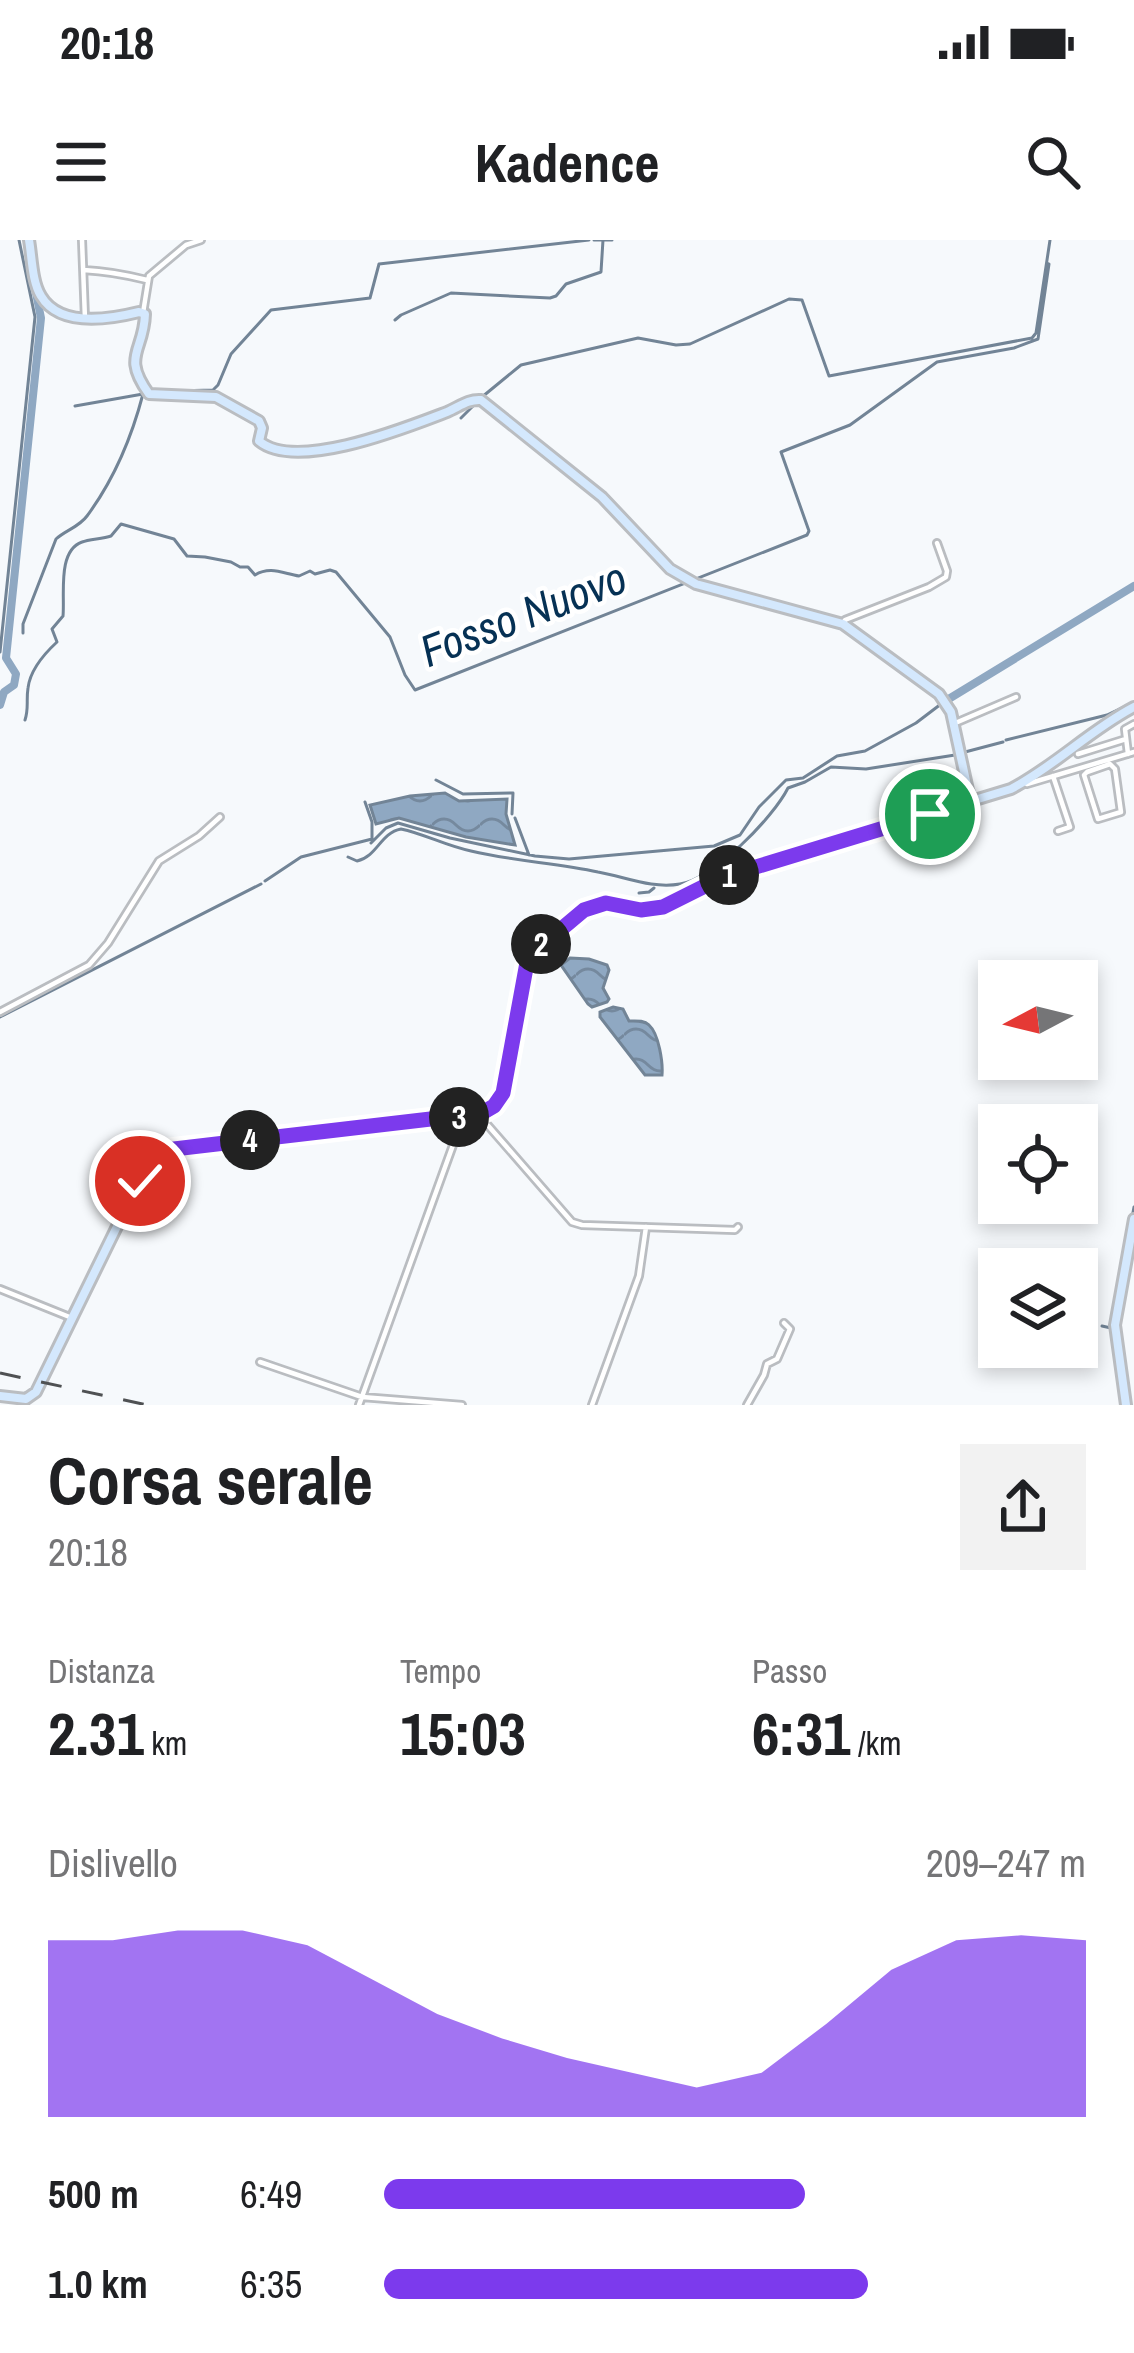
<!DOCTYPE html>
<html lang="it">
<meta charset="utf-8">
<style>
body{margin:0;font-family:"Archivo Narrow",sans-serif;background:#f2f2f2;color:#202124;height:100vh;display:flex;flex-direction:column;font-size:45px;white-space:nowrap}
*{box-sizing:border-box;margin:0}
p{font-size:39px;color:#757577}
.icon{flex:none;width:66px;height:66px;fill:none;stroke:currentColor;stroke-width:2;stroke-linecap:round;stroke-linejoin:round}
.map{position:relative;height:1165px;overflow:hidden}
.panel{display:flex;flex-direction:column;background:#fff;flex:1}
.panel>*{flex:none}
.needle{width:78px;rotate:263deg}
.controls{position:absolute;left:978px;top:720px;display:grid;gap:24px}
.controls a{display:grid;place-items:center;width:120px;height:120px;border-radius:0px;background:#fff;box-shadow:0 6px 18px #0003;font-size:60px}
.pin{position:absolute;display:grid;place-items:center;width:102px;height:102px;color:#fff;margin:-51px;border:6px solid #fff;border-radius:50%;box-shadow:0 3px 12px #0007}
.km{position:absolute;width:60px;height:60px;margin:-30px;border-radius:50%;background:#222;color:#fff;font-size:33px;line-height:60px;text-align:center}
.round{display:grid;place-items:center;flex:none;width:126px;height:126px;border-radius:0px;background:#f2f2f2}
.head{display:flex;align-items:center;justify-content:space-between;height:204px;padding:0 48px}
h1{font-size:66px;font-weight:700;line-height:90px}
.figures{display:grid;grid-template-columns:repeat(3,1fr);gap:18px;height:204px;padding:12px 48px}
.figures div{display:grid;align-content:center}
.figures b{font-size:60px;font-weight:700}
.figures small{font-size:33px;font-weight:400}
.figures p{font-size:33px}
.chart{height:336px;padding:24px 48px}
.chart p{display:flex;justify-content:space-between}
.chart svg{width:100%;height:216px;margin-top:12px;fill:#7c3aed;opacity:.7}
ul{padding:0 48px;list-style:none;font-size:39px}
li{display:grid;grid-template-columns:192px 144px 1fr;align-items:center;height:90px}
li i{height:30px;border-radius:15px;background:#7c3aed}
.status{display:flex;justify-content:space-between;align-items:center;height:84px;padding:0 60px;background:#fff;direction:ltr}
.status svg{height:33px;fill:currentColor}
header{display:flex;justify-content:space-between;align-items:center;height:156px;padding:0 48px;background:#fff;font-size:54px;font-weight:700}
.map>svg:first-child{display:block}
</style>
<div class="status"><b>20:18</b><svg viewBox="0 0 49 12"><path d="M0 12V9h3v3zM5 12V6h3v6zM10 12V3h3v9zM15 12V0h3v12zM26 1h20v11H26zM47 4h2v5h-2z"/></svg></div>
<header><svg class="icon" aria-label="menu" viewBox="0 0 24 24"><path d="M4 6h16M4 12h16M4 18h16"/></svg>Kadence<svg class="icon" aria-label="search" viewBox="0 0 24 24"><circle cx="10" cy="10" r="6"/><path d="M15 15l6 6"/></svg></header>
<div class="map">
<svg width="1134" height="1165" viewBox="0 0 1134 1165">
<defs>
<pattern id="water-waves" width="16" height="10" patternUnits="userSpaceOnUse" patternTransform="scale(3)"><rect width="16" height="10" fill="#8fa8c2"/><path d="M0 5q4-4 8 0t8 0" fill="none" stroke="#75899e"/></pattern>
</defs>
<rect width="100%" height="100%" fill="#f6f9fc"/>
<path fill="url(#water-waves)" stroke="#728496" stroke-width="3" d="M 445,553 L 459,561 L 507,559 L 506,574 L 515,605 L 466,597 L 399,578 L 376,584 L 370,565 L 410,556 Z
M 570,718 L 589,719 L 607,725 L 609,730 L 603,748 L 609,759 L 607,762 L 592,767 L 588,764 L 561,725 Z
M 613,767 L 623,769 L 629,781 C 636,781 644,780 649,785 C 659,794 663,823 662,835 L 645,835 L 600,777 L 600,772 Z"/>
<g fill="none" stroke-linecap="round" stroke-linejoin="round">
<path stroke="#728496" stroke-width="3" d="M 594,0 L 612,0
M 395,80 L 401,75 L 451,53 L 550,58 L 556,56 L 566,44 L 601,32 L 603,0
M 175,151 L 213,150 L 218,145 L 231,114 L 271,70 L 370,58 L 379,24 L 589,0
M 75,166 L 143,154
M 461,178 L 482,157 L 521,125 L 638,98 L 676,105 L 690,104 L 789,59 L 802,60 L 829,136 L 1032,98 L 1036,93 L 1050,0
M 23,393 L 23,384 L 56,299 C 66,290 79,287 87,276 C 113,241 132,196 143,154 L 148,152
M 0,412 L 35,77 L 19,0
M 25,480 C 29,468 26,461 28,448 C 30,431 44,414 57,402 L 52,389 L 63,376 C 65,355 57,311 82,302 C 89,299 102,299 111,296 L 121,284 L 174,299 L 187,316 L 205,317 L 231,322 L 240,327 L 248,327 L 255,335 C 270,326 282,333 299,336 L 310,331 L 315,334 L 330,330 L 336,332 L 390,397 L 405,435 L 415,450 L 807,295 L 809,291 L 781,212 L 850,185 L 937,122 L 1014,108 L 1038,99 L 1049,24 L 1047,23
M 1006,500 L 1107,475 L 1134,462
M 965,512 L 1003,502
M 436,540 L 463,554 L 513,553 L 512,574
M 515,578 L 529,615
M 371,603 L 386,588 L 398,583 L 450,598 L 535,616 L 569,619 L 714,606 L 740,595 L 759,567 L 786,540 L 803,538 L 837,516 L 865,511 L 916,483 L 941,464
M 348,617 L 357,621 C 378,616 380,593 401,589 C 425,594 446,606 471,611 C 512,621 556,623 598,632 C 626,637 652,649 680,644 C 714,638 773,578 788,548 L 805,542 L 831,527 L 866,529 L 955,515
M 265,641 L 301,617 L 372,599 L 372,582 L 365,562
M 639,653 L 649,652 L 654,648
M 0,777 L 261,644
M 1132,978 L 1134,967
M 1102,1086 L 1111,1088 L 1119,1040"/>
<path stroke="#8fa8c2" stroke-width="8" d="M 947,460 L 1134,346
M 0,465 L 4,452 L 14,445 L 16,434 L 6,418 L 41,78 L 35,48"/>
<g stroke="#babdc1" stroke-width="10">
<path id="street" d="M 82,0 L 85,79
M 84,30 C 104,31 127,35 147,40
M 143,73 L 149,36 L 186,5 L 201,0
M 843,384 L 845,380 L 929,347 L 946,337 L 947,331 L 937,303
M 953,484 L 1016,457
M 1078,514 L 1126,499
M 1128,514 L 1125,489 L 1134,484
M 1110,524 L 1115,529 L 1121,572 L 1098,579 L 1084,535 L 1087,532 Z
M 1053,536 L 1070,587 L 1058,591
M 1027,544 L 1134,512
M 0,772 L 89,725 L 108,703 L 159,621 L 199,596 L 220,577
M 482,873 L 485,882 L 572,982 L 582,985 L 735,990 L 738,987
M 0,1049 L 72,1078
M 260,1122 L 362,1157 L 462,1165
M 359,1165 L 461,883 L 461,877
M 592,1165 L 639,1036 L 646,987
M 747,1165 L 764,1135 L 767,1124 L 777,1119 L 790,1089 L 784,1083"/>
</g>
<g stroke="#babdc1" stroke-width="14">
<path id="secondary" d="M 29,0 C 32,17 32,42 41,56 C 60,88 111,79 139,72 L 145,74 C 144,112 121,115 149,154 L 216,157 L 259,181 L 262,188 L 259,201 C 296,232 405,188 447,172 C 459,167 468,159 481,160 L 602,257 L 670,329 L 696,344 L 843,384 L 939,454 L 951,472 L 968,550 L 972,561
M 0,1156 L 26,1159 L 36,1152 L 152,915 L 157,911 L 482,873 L 494,866 L 503,853 L 528,717 L 583,670 L 606,663 L 641,670 L 663,667 L 734,633 L 1011,549 C 1055,526 1090,490 1134,467
M 1126,1165 L 1115,1085 L 1134,979"/>
</g>
<use href="#street" stroke="#fff" stroke-width="4.5"/>
<use href="#secondary" stroke="#d4e8fd" stroke-width="8"/>
<path stroke="#4f5153" stroke-width="3" stroke-dasharray="21 21" stroke-linecap="butt" d="M 0,1133 L 147,1165"/>
</g>
<g fill="none" stroke-linecap="round" stroke-linejoin="round">
<g stroke="#fff" stroke-width="24">
<path id="route" d="M 140,941 L 152,915 L 157,911 L 482,873 L 494,866 L 503,853 L 528,717 L 584,670 L 606,663 L 641,670 L 663,667 L 723,637 L 930,574"/>
</g>
<use href="#route" stroke="#7c3aed" stroke-width="15"/>
</g>
<g text-anchor="middle" stroke-width="9" stroke-linejoin="round" paint-order="stroke">
<g font-size="45" font-style="italic" fill="#063154" stroke="#fff">
<text transform="translate(523 374) rotate(-21)" y="16">Fosso Nuovo</text>
</g>
</g>
</svg>
<div class="controls">
<a><svg class="needle" viewBox="-14 -14 28 28"><path d="M0-13l5 13h-10z" fill="#e53935"/><path d="M0 13l5-13h-10z" fill="#757577"/></svg></a>
<a><svg class="icon" aria-label="locate" viewBox="0 0 24 24"><circle cx="12" cy="12" r="6"/><path d="M12 2v4M12 18v4M2 12h4M18 12h4"/></svg></a>
<a><svg class="icon" aria-label="layers" viewBox="0 0 24 24"><path d="M12 4l9 5-9 5-9-5zM3 14l9 5 9-5"/></svg></a>
</div>
<div class="pin" style="left:930px;top:574px;background:#1e9e55"><svg class="icon" aria-label="arrive" viewBox="0 0 24 24"><path d="M6 21V4h12l-3 4 3 4H6"/></svg></div>
<div class="pin" style="left:140px;top:941px;background:#d93025"><svg class="icon" aria-label="check" viewBox="0 0 24 24"><path d="M5 12l5 5 9-10"/></svg></div>
<b class="km" style="left:729px;top:635px">1</b>
<b class="km" style="left:541px;top:704px">2</b>
<b class="km" style="left:459px;top:877px">3</b>
<b class="km" style="left:250px;top:900px">4</b>
</div>
<section class="panel">
<div class="head"><div><h1>Corsa serale</h1><p>20:18</p></div><a class="round"><svg class="icon" aria-label="share" viewBox="0 0 24 24"><path d="M12 15V3M7 8l5-5 5 5M5 13v7h14v-7"/></svg></a></div>
<div class="figures">
<div><p>Distanza</p><b>2.31<small> km</small></b></div>
<div><p>Tempo</p><b>15:03</b></div>
<div><p>Passo</p><b>6:31<small> /km</small></b></div>
</div>
<div class="chart"><p><span>Dislivello</span>209–247 m</p>
<svg viewBox="0 0 160 44" preserveAspectRatio="none"><path d="M0 44V8L10 8L20 6L30 6L40 9L50 16L60 23L70 28L80 32L90 35L100 38L110 35L120 25L130 14L140 8L150 7L160 8V44z"/></svg>
</div>
<ul>
<li><b>500 m</b>6:49<i style="width:60%"></i></li>
<li><b>1.0 km</b>6:35<i style="width:69%"></i></li>
</ul>
</section>
